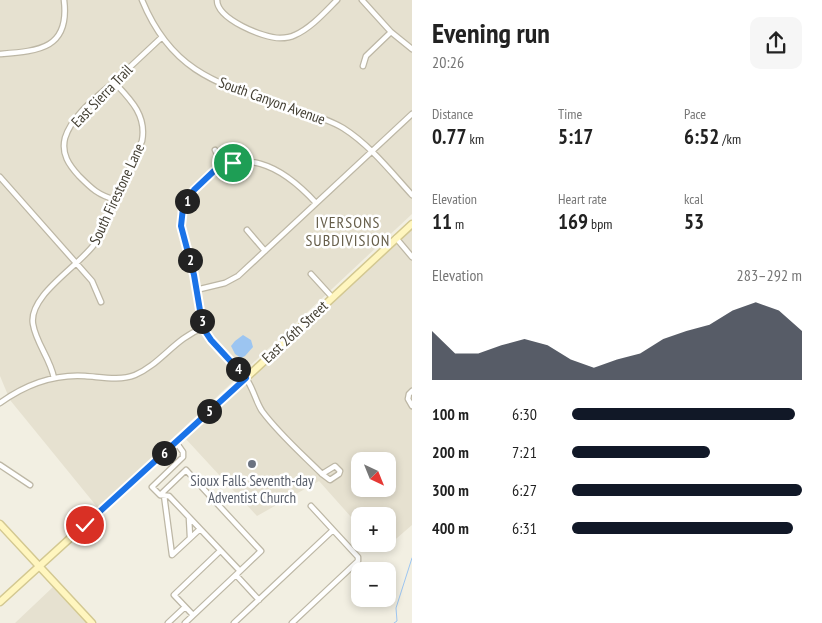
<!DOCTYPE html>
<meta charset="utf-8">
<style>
body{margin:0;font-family:"PT Sans Narrow",sans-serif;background:#f6f6f6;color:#222;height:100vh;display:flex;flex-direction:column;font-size:19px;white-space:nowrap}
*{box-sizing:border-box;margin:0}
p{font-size:16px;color:#767676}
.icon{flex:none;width:28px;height:28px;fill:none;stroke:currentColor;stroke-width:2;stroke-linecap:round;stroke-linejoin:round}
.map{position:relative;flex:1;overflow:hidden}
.details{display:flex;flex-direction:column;background:#fff;width:410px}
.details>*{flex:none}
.needle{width:32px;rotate:137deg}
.fabs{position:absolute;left:351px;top:452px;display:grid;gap:10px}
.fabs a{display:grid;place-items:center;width:45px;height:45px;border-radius:10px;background:#fff;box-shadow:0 2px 8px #0003;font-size:25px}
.pin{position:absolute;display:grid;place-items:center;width:42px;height:42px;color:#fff;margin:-21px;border:2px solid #fff;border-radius:50%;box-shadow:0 1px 5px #0007}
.km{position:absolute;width:25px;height:25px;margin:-12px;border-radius:50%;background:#222;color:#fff;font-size:14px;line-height:25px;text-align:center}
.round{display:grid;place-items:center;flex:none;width:52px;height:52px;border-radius:10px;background:#f6f6f6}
.overview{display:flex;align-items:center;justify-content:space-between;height:85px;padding:0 20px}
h1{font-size:28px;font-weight:700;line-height:38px}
.metrics{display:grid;grid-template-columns:repeat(3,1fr);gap:8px;height:85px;padding:5px 20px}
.metrics div{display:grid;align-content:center}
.metrics b{font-size:21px;font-weight:700}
.metrics small{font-size:14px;font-weight:400}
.metrics p{font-size:14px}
.chart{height:140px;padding:10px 20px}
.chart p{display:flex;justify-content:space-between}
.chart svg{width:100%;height:90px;margin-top:5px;fill:#111827;opacity:.7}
ul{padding:0 20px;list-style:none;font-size:16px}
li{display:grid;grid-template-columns:80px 60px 1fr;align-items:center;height:38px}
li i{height:12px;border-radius:6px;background:#111827}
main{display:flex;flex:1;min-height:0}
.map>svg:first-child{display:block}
</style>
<main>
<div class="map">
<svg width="412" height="623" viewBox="0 0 412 623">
<rect width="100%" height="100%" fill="#f2efe2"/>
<path fill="#e6e1d0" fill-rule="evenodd" d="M 0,0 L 412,0 L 412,214 L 98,508 L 10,400 L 0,376 Z
M 412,230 L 412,525 L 382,551 L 375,544 L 388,544 L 388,516 L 360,516 L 360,527 L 319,481 L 257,516 L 185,438 ZM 360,461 L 388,461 L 388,489 L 360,489 Z
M 53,587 L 86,623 L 15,623 Z"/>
<path fill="#9cc5f1" d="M 243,335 L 251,340 L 253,347 L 245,356 L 241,358 L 235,354 L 231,346 L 235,341 Z"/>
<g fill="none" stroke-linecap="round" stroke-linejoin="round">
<path stroke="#9cc5f1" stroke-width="1" d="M 394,623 L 397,621 L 396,608 L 412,558"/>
<g stroke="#bdb7a5" stroke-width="7">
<path id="minor" d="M 142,0 C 173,76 223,85 293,109 C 310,114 328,119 343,128 C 370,145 391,172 412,195
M 217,0 C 217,19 263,38 280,38 C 285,38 291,37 295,35 C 311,28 325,12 337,0
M 362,0 L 391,32 L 412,49
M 0,54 C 39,51 70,49 64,0
M 363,66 L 366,56 L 391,32
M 215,150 L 223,166
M 0,177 L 92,281 L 101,302
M 116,200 C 98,195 92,189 79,176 C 69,165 61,154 65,138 C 72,115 97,97 115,81 C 131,66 146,52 162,37
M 316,203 C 283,167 240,141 200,184 C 191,193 182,204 181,216 C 179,235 190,257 194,276 C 197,292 198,312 204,328 C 209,342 235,363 245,377 C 253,387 255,400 262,411 C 279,434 302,454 322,474 L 330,480 L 339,474 L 340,471 L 335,466 L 322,474
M 247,230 L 265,251
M 396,238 L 412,257
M 311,274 L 332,297
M 196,290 L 225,283 L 238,276 L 412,114
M 54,378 C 50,358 36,343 33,324 C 28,295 80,266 96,242 L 142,141 C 147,115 130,99 114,82
M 412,391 L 409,394 L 408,399 L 412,406
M 0,403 C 25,385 54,374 85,376 C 101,377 120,381 135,375 C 161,364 175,338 203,328
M 0,465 L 30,485
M 160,495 L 186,470 L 261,551 L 240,571 L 169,496 L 160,495 L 152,487 L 183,457 L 183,452 L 176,442
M 164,495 L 172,555 L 200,529
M 189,518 L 190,537
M 236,575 L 259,600
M 193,615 L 174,595 L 220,551
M 168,623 L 185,607
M 185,623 L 240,571
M 234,623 L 333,530
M 292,623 L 358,561 L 358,557 L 311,506"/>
</g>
<g stroke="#d3c891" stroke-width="9">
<path id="secondary" d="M 0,524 L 92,623
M 0,602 L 246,378 L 412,224"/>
</g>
<use href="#minor" stroke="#fff" stroke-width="4.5"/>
<use href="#secondary" stroke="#fff6bf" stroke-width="6"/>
</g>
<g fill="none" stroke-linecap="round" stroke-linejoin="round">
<g stroke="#fff" stroke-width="10">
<path id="route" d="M 85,525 L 246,378 L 211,340 L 203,328 L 194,275 L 181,226 L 183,208 L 194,190 L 214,171 L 223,166 L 233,163"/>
</g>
<use href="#route" stroke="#1a73e8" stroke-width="6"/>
</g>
<circle fill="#6b7280" stroke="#fff" stroke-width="2" cx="252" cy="464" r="5"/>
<g text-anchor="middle" stroke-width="5" stroke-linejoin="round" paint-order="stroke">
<g font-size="15" fill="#433f33" stroke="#fff">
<text transform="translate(102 96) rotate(-46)" y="5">East Sierra Trail</text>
<text transform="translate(272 101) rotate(20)" y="5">South Canyon Avenue</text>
<text transform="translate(117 194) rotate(-65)" y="5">South Firestone Lane</text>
<text transform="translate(295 332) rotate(-43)" y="5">East 26th Street</text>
</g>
<g font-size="15" fill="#5b616d" stroke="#fff">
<text x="252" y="486">Sioux Falls Seventh-day<tspan x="252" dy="17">Adventist Church</tspan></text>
</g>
<g font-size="16" letter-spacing="1" fill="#665e4a" stroke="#fff">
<text x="348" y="228">IVERSONS<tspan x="348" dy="18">SUBDIVISION</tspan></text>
</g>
</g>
</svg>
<div class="fabs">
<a><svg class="needle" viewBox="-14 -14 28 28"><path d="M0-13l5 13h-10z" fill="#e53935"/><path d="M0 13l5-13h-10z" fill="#767676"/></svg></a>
<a>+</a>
<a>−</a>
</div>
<div class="pin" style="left:233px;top:163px;background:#1e9e55"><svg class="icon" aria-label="arrive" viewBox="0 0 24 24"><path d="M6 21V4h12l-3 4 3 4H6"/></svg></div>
<div class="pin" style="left:85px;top:525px;background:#d93025"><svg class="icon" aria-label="check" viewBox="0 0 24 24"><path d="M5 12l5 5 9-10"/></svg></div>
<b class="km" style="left:187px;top:201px">1</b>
<b class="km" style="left:190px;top:260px">2</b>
<b class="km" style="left:202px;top:321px">3</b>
<b class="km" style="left:238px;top:369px">4</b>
<b class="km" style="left:209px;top:411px">5</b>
<b class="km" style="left:164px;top:453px">6</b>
</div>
<section class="details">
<div class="overview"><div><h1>Evening run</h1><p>20:26</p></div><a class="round"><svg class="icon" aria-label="share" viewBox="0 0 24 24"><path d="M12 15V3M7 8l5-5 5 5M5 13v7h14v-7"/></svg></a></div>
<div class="metrics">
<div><p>Distance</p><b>0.77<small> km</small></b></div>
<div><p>Time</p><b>5:17</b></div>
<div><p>Pace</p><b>6:52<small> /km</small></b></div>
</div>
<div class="metrics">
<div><p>Elevation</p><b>11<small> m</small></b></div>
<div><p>Heart rate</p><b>169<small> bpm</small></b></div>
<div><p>kcal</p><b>53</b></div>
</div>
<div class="chart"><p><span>Elevation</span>283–292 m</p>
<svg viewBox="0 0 160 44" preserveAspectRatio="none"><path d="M0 44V20L10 31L20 31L30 27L40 24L50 27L60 34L70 38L80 34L90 31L100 24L110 20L120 17L130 10L140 6L150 10L160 20V44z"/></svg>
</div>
<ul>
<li><b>100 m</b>6:30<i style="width:97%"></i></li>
<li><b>200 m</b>7:21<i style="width:60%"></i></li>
<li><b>300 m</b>6:27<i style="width:100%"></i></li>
<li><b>400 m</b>6:31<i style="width:96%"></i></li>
</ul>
</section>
</main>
